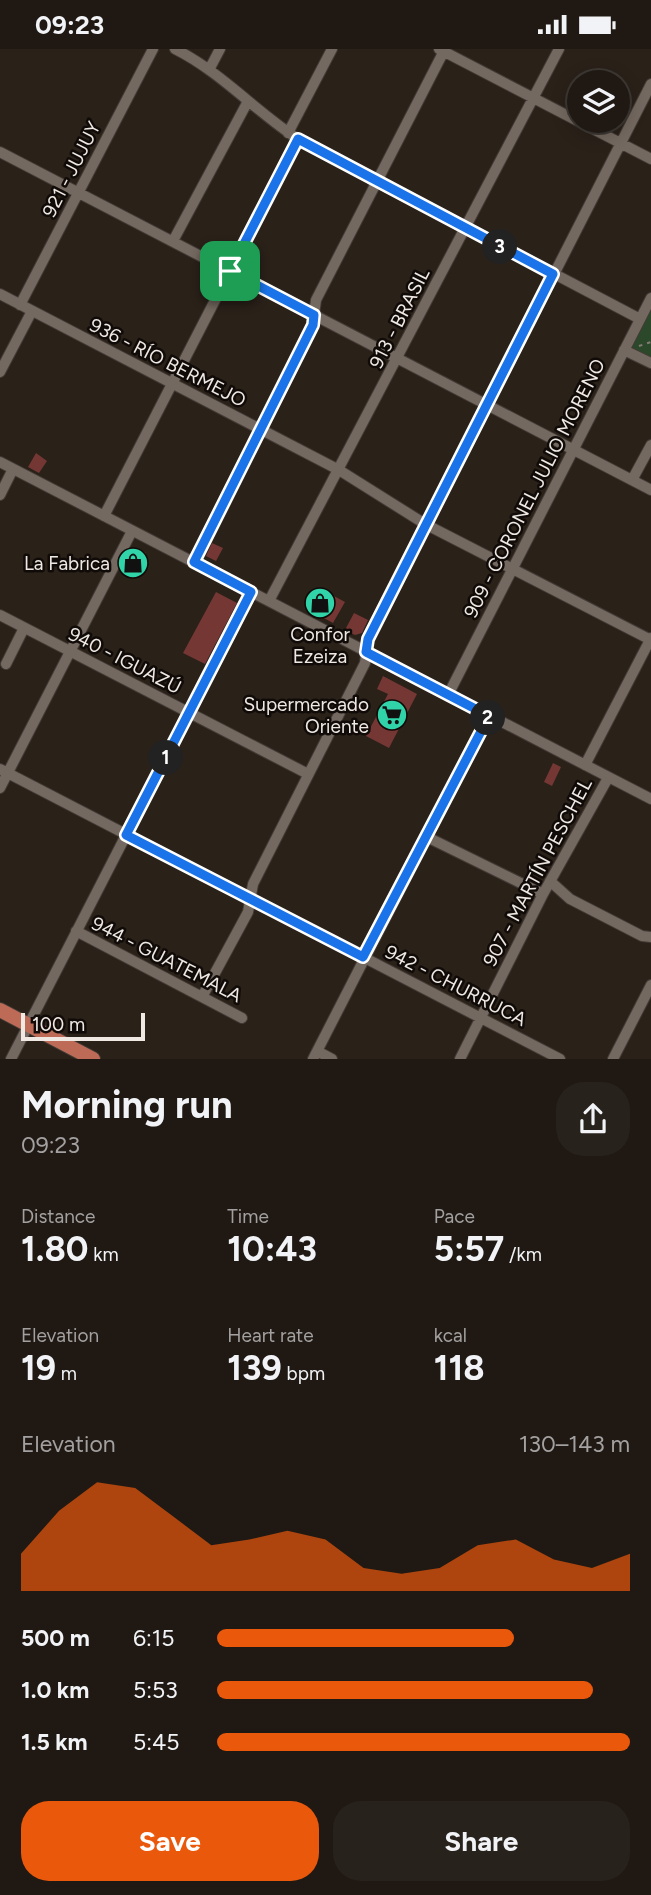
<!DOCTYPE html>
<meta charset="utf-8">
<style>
body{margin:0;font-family:Figtree,sans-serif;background:#28221c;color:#f1f3f6;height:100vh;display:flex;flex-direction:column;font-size:26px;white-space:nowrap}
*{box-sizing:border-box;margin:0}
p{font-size:23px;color:#a2a0a0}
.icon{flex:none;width:38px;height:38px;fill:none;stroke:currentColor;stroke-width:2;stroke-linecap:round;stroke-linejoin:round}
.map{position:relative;height:1010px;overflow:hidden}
.details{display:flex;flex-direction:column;background:#201913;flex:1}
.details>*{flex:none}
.fabs{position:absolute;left:567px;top:21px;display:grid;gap:14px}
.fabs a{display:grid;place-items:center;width:63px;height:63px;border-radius:50%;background:#201913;box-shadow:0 4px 18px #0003,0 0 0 2px #3d3833;font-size:35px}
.scale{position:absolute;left:21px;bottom:18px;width:124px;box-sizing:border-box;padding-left:7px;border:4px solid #efe8e3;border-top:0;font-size:19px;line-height:24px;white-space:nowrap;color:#efe8e3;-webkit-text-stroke:5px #100b08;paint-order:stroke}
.pin{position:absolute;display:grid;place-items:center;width:60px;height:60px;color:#fff;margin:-30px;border-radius:14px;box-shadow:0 4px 10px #0006}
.km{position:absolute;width:35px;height:35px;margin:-18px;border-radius:50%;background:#222;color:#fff;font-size:19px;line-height:35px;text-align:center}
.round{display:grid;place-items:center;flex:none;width:74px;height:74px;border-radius:28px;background:#28221c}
.summary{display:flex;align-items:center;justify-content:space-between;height:119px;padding:0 21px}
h1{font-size:38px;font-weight:700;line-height:52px}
.stats{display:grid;grid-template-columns:repeat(3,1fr);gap:10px;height:119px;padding:7px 21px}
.stats div{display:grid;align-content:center}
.stats b{font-size:35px;font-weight:700}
.stats small{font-size:19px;font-weight:400}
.stats p{font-size:19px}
.chart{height:196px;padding:14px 21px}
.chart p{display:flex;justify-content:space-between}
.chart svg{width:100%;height:126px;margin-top:7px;fill:#ea580c;opacity:.7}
.button{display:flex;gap:14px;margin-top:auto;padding:14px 21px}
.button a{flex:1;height:80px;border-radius:28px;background:#ea580c;color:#fff;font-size:28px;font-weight:700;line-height:80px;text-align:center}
.button a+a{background:#28221c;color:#f1f3f6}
ul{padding:0 21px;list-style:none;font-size:23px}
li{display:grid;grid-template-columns:112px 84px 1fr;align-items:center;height:52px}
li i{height:18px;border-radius:9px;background:#ea580c}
.status{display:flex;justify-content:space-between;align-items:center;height:49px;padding:0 35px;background:#201913;direction:ltr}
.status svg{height:19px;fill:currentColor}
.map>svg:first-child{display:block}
</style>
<div class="status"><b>09:23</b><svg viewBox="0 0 49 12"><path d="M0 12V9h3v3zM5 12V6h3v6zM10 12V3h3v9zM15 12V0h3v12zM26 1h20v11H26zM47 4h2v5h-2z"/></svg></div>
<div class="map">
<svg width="651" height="1010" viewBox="0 0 651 1010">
<rect width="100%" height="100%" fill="#2a2119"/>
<path fill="#2b482b" d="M 651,260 L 651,314 L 624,301 Z"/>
<path fill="#753734" d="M 36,404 L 47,412 L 39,424 L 28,418 Z
M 212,494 L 223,499 L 216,512 L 206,507 Z
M 140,500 L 146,504 L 134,526 L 123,520 L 133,503 Z
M 321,540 L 345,553 L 333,574 L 309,561 Z
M 216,543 L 237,554 L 205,615 L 183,604 Z
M 354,564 L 368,571 L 362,584 L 355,586 L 345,581 Z
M 383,627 L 417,645 L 389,699 L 366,687 L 388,645 L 377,640 Z
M 553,714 L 561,718 L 552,737 L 544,733 Z"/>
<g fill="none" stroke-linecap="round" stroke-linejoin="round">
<g stroke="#433b36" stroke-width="12">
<path id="minor" d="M 175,0 C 221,23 255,62 298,90 L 640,270
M 439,0 L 651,110
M 210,19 L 220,0
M 288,84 L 332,0
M 0,103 L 651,441
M 173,192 L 247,54
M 0,245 L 339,421 L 425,475 L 651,591
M 20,256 L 153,0
M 624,301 L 651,314
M 0,323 L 32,262
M 0,413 L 651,750
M 632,431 L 651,396
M 0,446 L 13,420
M 104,467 L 298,90
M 193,513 L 312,281 L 316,251 L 445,0
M 269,552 L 559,0
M 0,566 L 308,725
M 6,615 L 24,579
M 448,646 L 651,249
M 585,716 L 651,589
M 0,720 L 560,1010
M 0,739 L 132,482
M 427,788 L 543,845
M 550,832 L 570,850 L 642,887 L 651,888
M 76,882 L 242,969
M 202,948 L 248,863 L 253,835 L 365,614 L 368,590 L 651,35
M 317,1002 L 332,1010
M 11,1010 L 251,543
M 313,1010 L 489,667
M 460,1010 L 543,845 L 608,729
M 613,1010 L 651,936"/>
</g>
<g stroke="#433b36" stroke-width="16">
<path id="major" d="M 0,961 L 93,1010"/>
</g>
<path stroke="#837b74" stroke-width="2" stroke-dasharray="3.5 5" stroke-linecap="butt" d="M 639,297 L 651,293"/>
<use href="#minor" stroke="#746960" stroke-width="10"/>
<use href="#major" stroke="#bd6b57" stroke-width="14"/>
</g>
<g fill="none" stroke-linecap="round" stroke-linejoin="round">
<g stroke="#fff" stroke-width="14">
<path id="route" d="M 298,90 L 553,225 L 368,590 L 366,603 L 489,667 L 363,908 L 126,786 L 251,543 L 194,513 L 313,276 L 314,266 L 230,222 Z"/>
</g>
<use href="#route" stroke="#1a73e8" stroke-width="9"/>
</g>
<defs>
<g id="shop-disc" transform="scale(1.575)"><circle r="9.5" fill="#31d4a9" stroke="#100b08"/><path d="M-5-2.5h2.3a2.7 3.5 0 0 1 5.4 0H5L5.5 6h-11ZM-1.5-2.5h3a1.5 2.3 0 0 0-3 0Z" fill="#111"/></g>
<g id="supermarket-disc" transform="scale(1.575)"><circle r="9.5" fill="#31d4a9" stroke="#100b08"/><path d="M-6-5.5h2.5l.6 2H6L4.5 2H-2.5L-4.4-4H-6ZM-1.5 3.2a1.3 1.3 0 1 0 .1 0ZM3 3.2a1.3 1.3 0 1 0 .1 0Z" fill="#111"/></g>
</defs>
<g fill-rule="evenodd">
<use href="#shop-disc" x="133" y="514"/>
<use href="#shop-disc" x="320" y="554"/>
<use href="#supermarket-disc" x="392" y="666"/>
</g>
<g text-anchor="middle" stroke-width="5" stroke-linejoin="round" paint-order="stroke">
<g font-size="19" fill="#efe8e3" stroke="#100b08">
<text transform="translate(71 120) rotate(-63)" y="7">921 - JUJUY</text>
<text transform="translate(399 269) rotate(-63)" y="7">913 - BRASIL</text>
<text transform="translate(168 313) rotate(27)" y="7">936 - RÍO BERMEJO</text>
<text transform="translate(534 439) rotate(-63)" y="7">909 - CORONEL JULIO MORENO</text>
<text transform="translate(125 611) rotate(27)" y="7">940 - IGUAZÚ</text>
<text transform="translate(537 823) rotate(-62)" y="7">907 - MARTÍN PESCHEL</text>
<text transform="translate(167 910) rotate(27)" y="7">944 - GUATEMALA</text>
<text transform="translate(456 936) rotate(27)" y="7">942 - CHURRUCA</text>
</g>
<g font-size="19" fill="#efe8e3" stroke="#100b08" text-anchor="end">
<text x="110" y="521">La Fabrica</text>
<text x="320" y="592" text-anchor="middle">Confor<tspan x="320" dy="22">Ezeiza</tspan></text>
<text x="369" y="662">Supermercado<tspan x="369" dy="22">Oriente</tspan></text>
</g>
</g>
</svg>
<div class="fabs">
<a><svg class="icon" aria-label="layers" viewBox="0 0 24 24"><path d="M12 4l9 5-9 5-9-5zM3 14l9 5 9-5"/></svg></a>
</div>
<div class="scale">100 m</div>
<div class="pin" style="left:230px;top:222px;background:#1e9e55"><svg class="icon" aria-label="arrive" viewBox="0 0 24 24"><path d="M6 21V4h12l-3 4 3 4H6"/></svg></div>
<b class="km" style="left:166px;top:709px">1</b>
<b class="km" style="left:488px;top:669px">2</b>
<b class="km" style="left:500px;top:198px">3</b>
</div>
<section class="details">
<div class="summary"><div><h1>Morning run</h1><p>09:23</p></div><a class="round"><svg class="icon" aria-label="share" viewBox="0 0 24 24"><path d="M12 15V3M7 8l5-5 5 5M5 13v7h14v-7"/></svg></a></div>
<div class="stats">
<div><p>Distance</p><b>1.80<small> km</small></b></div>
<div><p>Time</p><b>10:43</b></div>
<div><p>Pace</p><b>5:57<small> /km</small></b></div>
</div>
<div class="stats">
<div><p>Elevation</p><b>19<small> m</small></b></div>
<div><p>Heart rate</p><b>139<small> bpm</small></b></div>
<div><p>kcal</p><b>118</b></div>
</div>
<div class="chart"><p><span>Elevation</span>130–143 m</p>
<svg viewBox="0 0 160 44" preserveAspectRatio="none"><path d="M0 44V31L10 16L20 6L30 8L40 18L50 28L60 26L70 23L80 26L90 36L100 38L110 36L120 28L130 26L140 33L150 36L160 31V44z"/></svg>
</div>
<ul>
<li><b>500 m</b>6:15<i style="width:72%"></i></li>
<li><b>1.0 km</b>5:53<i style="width:91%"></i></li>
<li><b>1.5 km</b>5:45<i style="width:100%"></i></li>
</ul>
<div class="button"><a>Save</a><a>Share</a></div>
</section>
